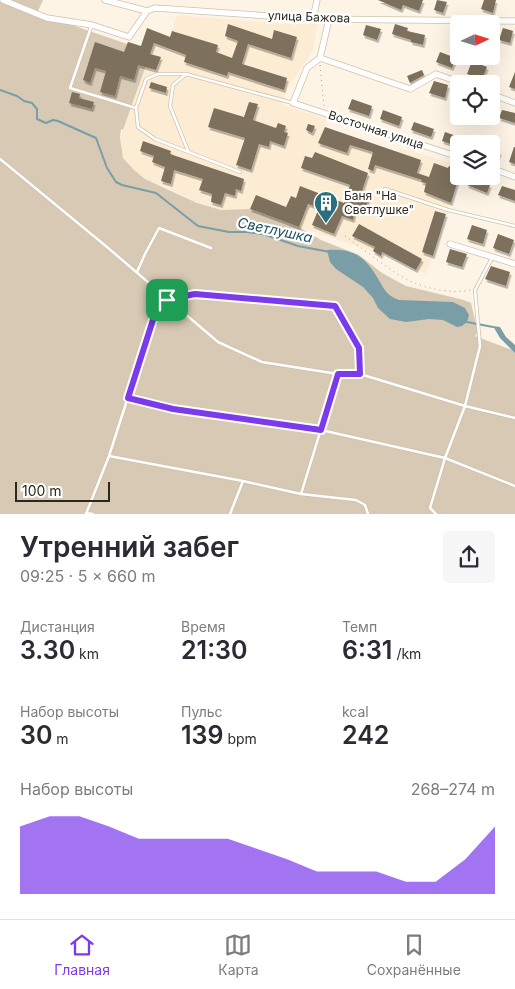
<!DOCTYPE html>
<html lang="ru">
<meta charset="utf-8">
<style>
body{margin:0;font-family:Inter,sans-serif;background:#f7f7f7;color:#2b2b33;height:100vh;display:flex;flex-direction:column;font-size:19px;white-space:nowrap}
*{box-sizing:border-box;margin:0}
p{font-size:16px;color:#7c7c81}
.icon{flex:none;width:28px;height:28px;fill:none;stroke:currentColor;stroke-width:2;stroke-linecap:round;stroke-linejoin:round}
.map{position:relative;height:514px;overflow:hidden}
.sheet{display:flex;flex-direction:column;background:#fff;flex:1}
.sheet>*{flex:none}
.needle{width:32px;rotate:86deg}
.controls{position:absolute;left:450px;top:15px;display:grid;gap:10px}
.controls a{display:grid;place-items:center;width:50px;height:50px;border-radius:5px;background:#fff;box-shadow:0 5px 20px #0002;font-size:25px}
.scale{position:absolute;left:15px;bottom:12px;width:95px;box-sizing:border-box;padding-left:5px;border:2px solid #2d281f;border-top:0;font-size:14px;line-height:18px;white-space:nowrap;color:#2d281f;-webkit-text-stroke:4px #fff;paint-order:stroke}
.pin{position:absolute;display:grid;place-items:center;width:42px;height:42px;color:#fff;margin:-21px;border-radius:10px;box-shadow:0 2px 8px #0006}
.round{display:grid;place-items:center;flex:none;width:52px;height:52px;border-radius:5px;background:#f7f7f7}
.summary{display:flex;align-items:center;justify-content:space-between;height:85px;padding:0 20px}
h1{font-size:28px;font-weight:600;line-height:38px}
.metrics{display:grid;grid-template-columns:repeat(3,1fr);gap:8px;height:85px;padding:5px 20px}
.metrics div{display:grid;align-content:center}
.metrics b{font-size:25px;font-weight:600}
.metrics small{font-size:14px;font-weight:400}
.metrics p{font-size:14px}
.chart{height:140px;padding:10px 20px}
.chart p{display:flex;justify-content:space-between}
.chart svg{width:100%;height:90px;margin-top:5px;fill:#7c3aed;opacity:.7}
.dock{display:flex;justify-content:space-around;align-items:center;height:70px;border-top:1px solid #e1e1e2;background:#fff;font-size:14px;color:#7c7c81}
.dock a{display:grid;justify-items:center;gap:2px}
.dock .current{color:#7c3aed}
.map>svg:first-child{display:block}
</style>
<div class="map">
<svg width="515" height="514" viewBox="0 0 515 514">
<defs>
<filter id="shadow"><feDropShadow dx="1.5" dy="3" stdDeviation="0" flood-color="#0004"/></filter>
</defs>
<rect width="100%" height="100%" fill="#fdf4e6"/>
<path fill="#fcecd4" d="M 177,15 L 283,24 L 318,24 L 312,52 L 286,91 L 283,105 L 328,119 L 325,127 L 375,146 L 398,153 L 400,148 L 451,163 L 449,166 L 459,176 L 426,274 L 383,252 L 381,256 L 372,251 L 299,227 L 250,209 L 221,210 L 197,203 L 172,190 L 145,179 L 134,170 L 123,158 L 120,138 L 151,51 L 140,48 L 147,28 L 170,36 Z"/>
<path fill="#d7c9b4" d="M 0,0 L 43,0 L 37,13 L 127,44 L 128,42 L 151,51 L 123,130 L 121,129 L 120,138 L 123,158 L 134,170 L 145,179 L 197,203 L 221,210 L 250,209 L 299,227 L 321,240 L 359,255 L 382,273 L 406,286 L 464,300 L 471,303 L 478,333 L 475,336 L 515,351 L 515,514 L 0,514 Z"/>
<path fill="#799ea7" d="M 327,250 C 356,248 366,258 380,282 C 385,291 388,296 399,300 L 453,302 L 465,308 L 469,315 L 467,322 L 462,326 L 457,327 L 443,320 L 429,319 L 406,322 L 390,319 L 378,308 L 373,298 L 363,287 L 336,269 L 330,262 Z
M 493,326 L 500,327 L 506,337 L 515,345 L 515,353 L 500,338 Z"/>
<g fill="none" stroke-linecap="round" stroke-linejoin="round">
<path stroke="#799ea7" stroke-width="2" d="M 0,90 L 17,96 L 24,101 L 32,103 L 37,109 L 37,119 L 46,123 L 53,120 L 58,121 L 96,138 L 107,168 L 116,182 L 122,185 L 156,193 L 198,226 L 229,232 L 247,232 L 263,234 L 298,246 L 330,252
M 467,322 L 493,327"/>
</g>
<path fill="#7d705b" filter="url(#shadow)" d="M 378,0 L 423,0 L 419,11 L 403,5 L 401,10 Z
M 437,0 L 447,2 L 443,13 L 434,10 Z
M 484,0 L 496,0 L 493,13 L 481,9 Z
M 228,24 L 272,39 L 274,30 L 297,37 L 291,58 L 248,44 L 242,64 L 287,78 L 284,90 L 228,72 L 227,76 L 184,62 L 186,55 L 154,43 L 150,54 L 161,57 L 156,70 L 138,65 L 134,80 L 120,76 L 115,96 L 100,92 L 106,71 L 95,68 L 90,83 L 83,80 L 95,42 L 124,52 L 128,42 L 141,46 L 147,28 L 170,37 L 172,31 L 218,45 L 216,52 L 232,58 L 238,41 L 225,36 Z
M 395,24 L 408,28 L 407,31 L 425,35 L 423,45 L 411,42 L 411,40 L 392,34 Z
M 366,25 L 381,29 L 377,40 L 363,35 Z
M 503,28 L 513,31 L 510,43 L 499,40 Z
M 440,52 L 456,58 L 452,68 L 436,62 Z
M 472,61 L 487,67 L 482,79 L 467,74 Z
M 422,70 L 424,75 L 410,83 L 407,76 Z
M 515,72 L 515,89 L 509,87 Z
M 434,81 L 448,85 L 445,98 L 429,93 Z
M 151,82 L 167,87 L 166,93 L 149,88 Z
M 72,92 L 80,94 L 79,98 L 94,102 L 92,109 L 69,103 Z
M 352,99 L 372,106 L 369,116 L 348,109 Z
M 249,102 L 258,104 L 253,120 L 276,128 L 278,123 L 286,126 L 284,132 L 288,133 L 284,146 L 270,141 L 269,147 L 259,144 L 251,170 L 236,165 L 245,138 L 208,127 L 214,108 L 244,117 Z
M 383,110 L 402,117 L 399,126 L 380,119 Z
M 502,110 L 515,113 L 515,123 L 499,118 Z
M 414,122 L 434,129 L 431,137 L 411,130 Z
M 308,124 L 315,126 L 312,133 L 306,130 Z
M 325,127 L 421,160 L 417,173 L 429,177 L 434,163 L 448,168 L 449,166 L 459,169 L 459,177 L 451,203 L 424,192 L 426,183 L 421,182 L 422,180 L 375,165 L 373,171 L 368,169 L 373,152 L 350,145 L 347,153 L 318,143 Z
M 445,132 L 465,139 L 463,144 L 459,144 L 459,147 L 442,141 Z
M 143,141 L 171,151 L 170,154 L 244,179 L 241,191 L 236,189 L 235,196 L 225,193 L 221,205 L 211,202 L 212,194 L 199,190 L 203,179 L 174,170 L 171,184 L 161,181 L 165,167 L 152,162 L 154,156 L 140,151 Z
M 514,147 L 515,147 L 515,164 L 509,162 Z
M 491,149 L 500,152 L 497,161 L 491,159 Z
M 315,152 L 368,173 L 362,191 L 370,194 L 366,208 L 357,205 L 353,220 L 342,216 L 334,234 L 312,225 L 319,208 L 308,204 L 299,227 L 250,209 L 256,195 L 286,207 L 291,196 L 296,198 L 300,186 L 344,203 L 350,185 L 301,168 L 305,156 L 312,158 Z
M 470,177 L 490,185 L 487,193 L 467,185 Z
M 502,186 L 515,190 L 515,201 L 498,195 Z
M 435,211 L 446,214 L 433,256 L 422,252 Z
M 359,224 L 422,259 L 416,270 L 382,252 L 381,256 L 373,251 L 375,247 L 352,236 Z
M 472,225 L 487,230 L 483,244 L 467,239 Z
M 498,234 L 514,240 L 509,254 L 493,248 Z
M 450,249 L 467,254 L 462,267 L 446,262 Z
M 491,266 L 510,272 L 506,286 L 485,279 Z"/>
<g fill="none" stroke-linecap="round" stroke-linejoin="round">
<g stroke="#d0c1ab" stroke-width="4">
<path id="service" d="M 91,27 L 70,88 L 136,108
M 185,75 L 173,85 L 170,106 L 188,151
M 0,159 L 107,247 L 218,342 L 262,362 L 338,374 L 360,374 L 465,406 L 515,418
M 240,172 L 155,139 L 138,127 L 136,108 L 146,79 L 158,74 L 186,74 L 293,103
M 385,189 L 448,210 L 515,226
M 137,272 L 145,254 L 159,228 L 211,248
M 128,398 L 173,409 L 321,430 L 445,458 L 515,486
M 109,456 L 243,481 L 301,494 L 356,500 L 365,505 L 368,514
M 301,494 L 338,374
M 86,513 L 93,514
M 86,514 L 109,456 L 159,301 L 195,294 L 335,306 L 359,349 L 360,373
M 230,514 L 243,481
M 436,514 L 430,508 L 445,458 L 465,406 L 480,346 L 475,290 L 492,258"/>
</g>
<g stroke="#d0c1ab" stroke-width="7">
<path id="minor" d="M 3,0 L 47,18 L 92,25 L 129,37 L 147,11
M 105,0 L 147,11 L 155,8 L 313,19 L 515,21
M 313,19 L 317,0
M 329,19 L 320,58 L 307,68 L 293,103 L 459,157
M 320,58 L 410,89 L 436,74 L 464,84
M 491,94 L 515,103
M 491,168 L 515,177
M 450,244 L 515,264"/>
</g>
<path stroke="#a8a094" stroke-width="1" stroke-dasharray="1 4" stroke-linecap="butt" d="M 320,65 L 324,106
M 345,236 C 364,249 388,270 408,280 C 425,289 453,294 471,290"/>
<use href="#service" stroke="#fff" stroke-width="2.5"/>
<use href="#minor" stroke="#fff" stroke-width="5.5"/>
</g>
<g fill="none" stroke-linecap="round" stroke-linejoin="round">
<g stroke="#fff" stroke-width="10">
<path id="route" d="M 195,294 L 335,306 L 359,348 L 360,374 L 338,374 L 321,430 L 173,409 L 128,398 L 159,301 Z"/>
</g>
<use href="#route" stroke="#7c3aed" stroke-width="6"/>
</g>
<defs>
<g id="building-pin" transform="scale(1.25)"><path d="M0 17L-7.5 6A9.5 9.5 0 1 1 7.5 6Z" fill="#2a6f7e" stroke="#fff"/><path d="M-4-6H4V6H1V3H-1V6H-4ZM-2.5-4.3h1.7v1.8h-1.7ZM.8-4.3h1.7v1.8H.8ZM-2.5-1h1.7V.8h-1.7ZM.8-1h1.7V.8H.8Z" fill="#fff"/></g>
</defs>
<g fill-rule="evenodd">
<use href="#building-pin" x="326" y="203"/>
</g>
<g text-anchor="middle" stroke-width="4.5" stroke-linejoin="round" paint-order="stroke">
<g font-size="12" fill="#2d281f" stroke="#fff">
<text transform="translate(309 17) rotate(2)" y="4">улица Бажова</text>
<text transform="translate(376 130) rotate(18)" y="4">Восточная улица</text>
</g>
<g font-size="12" fill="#2d281f" stroke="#fff" text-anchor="start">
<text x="344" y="200">Баня "На<tspan x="344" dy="14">Светлушке"</tspan></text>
</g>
<g font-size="14" font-style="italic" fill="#1b515c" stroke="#fff">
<text transform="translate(275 230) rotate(12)" y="5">Светлушка</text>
</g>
</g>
</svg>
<div class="controls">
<a><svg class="needle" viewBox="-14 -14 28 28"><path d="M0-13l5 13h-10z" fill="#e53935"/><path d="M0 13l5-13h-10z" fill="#7c7c81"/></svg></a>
<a><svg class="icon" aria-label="locate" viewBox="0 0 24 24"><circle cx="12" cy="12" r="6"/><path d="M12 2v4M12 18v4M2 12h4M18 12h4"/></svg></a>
<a><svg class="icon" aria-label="layers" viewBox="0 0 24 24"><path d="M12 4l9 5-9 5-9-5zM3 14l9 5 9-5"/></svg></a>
</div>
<div class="scale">100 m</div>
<div class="pin" style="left:167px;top:300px;background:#1e9e55"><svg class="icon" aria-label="arrive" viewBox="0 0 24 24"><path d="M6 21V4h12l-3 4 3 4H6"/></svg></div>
</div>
<section class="sheet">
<div class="summary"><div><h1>Утренний забег</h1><p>09:25 · 5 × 660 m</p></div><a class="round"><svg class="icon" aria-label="share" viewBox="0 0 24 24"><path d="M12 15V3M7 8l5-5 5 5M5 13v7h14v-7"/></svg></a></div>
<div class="metrics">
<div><p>Дистанция</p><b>3.30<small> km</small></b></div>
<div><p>Время</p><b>21:30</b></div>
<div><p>Темп</p><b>6:31<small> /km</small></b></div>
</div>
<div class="metrics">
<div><p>Набор высоты</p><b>30<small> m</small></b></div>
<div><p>Пульс</p><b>139<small> bpm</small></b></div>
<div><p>kcal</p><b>242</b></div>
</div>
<div class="chart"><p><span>Набор высоты</span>268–274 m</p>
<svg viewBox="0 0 160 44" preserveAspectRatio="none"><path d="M0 44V11L10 6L20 6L30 11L40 17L50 17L60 17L70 17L80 22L90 27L100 33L110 33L120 33L130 38L140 38L150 27L160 11V44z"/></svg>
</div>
</section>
<nav class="dock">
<a class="current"><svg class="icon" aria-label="home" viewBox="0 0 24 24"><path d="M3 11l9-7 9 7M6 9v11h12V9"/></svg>Главная</a>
<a><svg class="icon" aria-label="map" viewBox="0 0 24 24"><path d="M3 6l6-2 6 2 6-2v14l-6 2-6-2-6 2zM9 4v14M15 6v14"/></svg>Карта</a>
<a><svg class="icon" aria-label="saved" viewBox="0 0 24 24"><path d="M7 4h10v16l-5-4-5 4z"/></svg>Сохранённые</a>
</nav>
